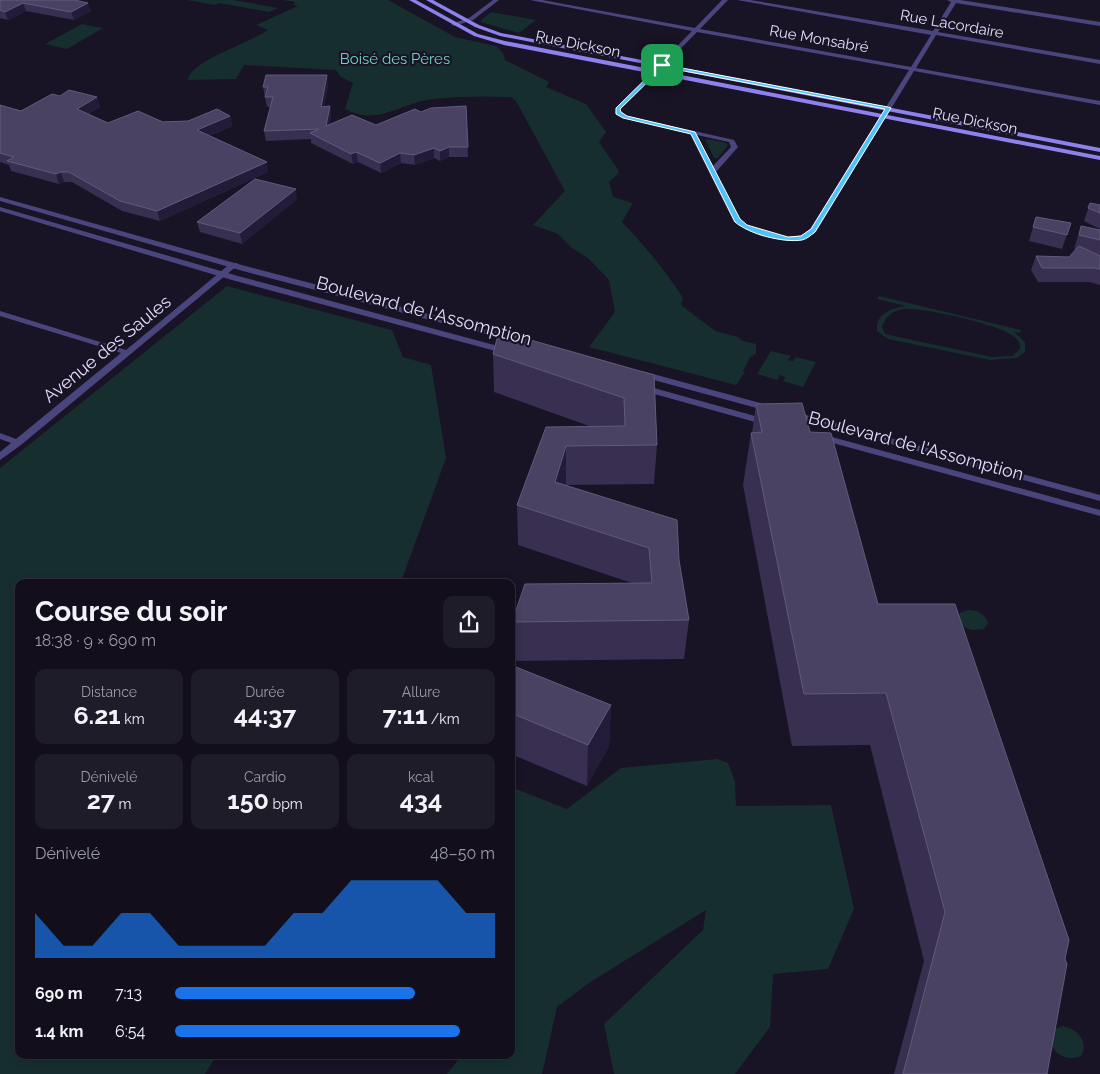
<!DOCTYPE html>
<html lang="fr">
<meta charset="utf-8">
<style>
body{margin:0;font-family:Raleway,sans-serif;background:#1f1c29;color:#f1f3f6;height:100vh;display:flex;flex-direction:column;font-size:19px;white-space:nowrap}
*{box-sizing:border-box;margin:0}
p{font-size:16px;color:#9c9ca3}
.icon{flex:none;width:28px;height:28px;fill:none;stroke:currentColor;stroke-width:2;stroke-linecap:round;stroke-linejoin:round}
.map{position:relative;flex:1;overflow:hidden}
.drawer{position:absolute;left:15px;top:579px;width:500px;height:480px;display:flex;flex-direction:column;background:#120e1c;border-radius:10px;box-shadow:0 2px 8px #0003,0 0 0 1px #312e3b}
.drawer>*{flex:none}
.pin{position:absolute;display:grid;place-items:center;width:42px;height:42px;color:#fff;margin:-21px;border-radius:10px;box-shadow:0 2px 8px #0006}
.round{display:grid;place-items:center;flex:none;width:52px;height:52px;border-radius:10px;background:#1f1c29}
.overview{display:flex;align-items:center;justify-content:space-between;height:85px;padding:0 20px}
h1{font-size:28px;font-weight:700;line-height:38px}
.figures{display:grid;grid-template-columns:repeat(3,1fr);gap:8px;height:85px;padding:5px 20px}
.figures div{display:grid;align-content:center;border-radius:10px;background:#1f1c29;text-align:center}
.figures b{font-size:25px;font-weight:700}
.figures small{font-size:14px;font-weight:400}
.figures p{font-size:14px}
.chart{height:140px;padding:10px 20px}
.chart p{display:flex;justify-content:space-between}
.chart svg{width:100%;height:90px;margin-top:5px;fill:#1a73e8;opacity:.7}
ul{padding:0 20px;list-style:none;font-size:16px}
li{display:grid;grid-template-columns:80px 60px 1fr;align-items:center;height:38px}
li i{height:12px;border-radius:6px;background:#1a73e8}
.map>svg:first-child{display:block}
</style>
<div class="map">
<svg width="1100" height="1074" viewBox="0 0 1100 1074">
<rect width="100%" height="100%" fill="#181325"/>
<path fill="#172e2f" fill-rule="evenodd" d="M 187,0 L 234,0 L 278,8 L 269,12 L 219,3 L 215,5 Z
M 283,0 L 388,0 L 455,37 L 496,46 L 503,53 L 505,60 L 549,82 L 546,87 L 586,104 L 606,132 L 599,142 L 617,168 L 619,173 L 609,182 L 613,197 L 633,203 L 622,222 C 644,245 666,271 683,298 L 681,305 L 715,331 L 738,337 L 743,341 L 756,344 L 756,354 L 750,357 L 743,371 L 745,372 L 736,385 L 589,347 L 615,312 L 609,280 L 588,258 L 572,248 L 558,234 L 533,225 L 565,191 L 516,101 L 511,97 C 486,96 459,96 434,99 C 401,102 379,127 345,109 L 353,83 L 341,77 L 336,70 L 244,65 L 236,79 L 188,80 C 189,61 253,42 268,30 L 256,25 L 298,6 L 293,5 L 295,2 Z
M 491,12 L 536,20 L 519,33 L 481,22 L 481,20 Z
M 82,24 L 103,28 L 67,49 L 45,44 Z
M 705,139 L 724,142 L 728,145 L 718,158 L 714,158 Z
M 227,286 L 392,330 L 403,357 L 431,365 L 446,458 L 401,582 L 19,582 L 19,1055 L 217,1055 L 205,1074 L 0,1074 L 0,468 Z
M 879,296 L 1021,330 L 1020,333 L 1014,332 L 1025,342 L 1025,352 L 1017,358 L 990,360 L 888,339 L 877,331 C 875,313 893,308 906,306 L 877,299 ZM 903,309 C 922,307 994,324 1010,334 C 1016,338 1021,342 1020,349 L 1012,356 L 992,357 L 885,334 L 882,327 C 886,316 892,311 903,309 Z
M 771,351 L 791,356 L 788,360 L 793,361 L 796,357 L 816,362 L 803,387 L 783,381 L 785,377 L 780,375 L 777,380 L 757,374 Z
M 968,610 C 977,610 986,614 988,623 L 984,629 L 971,630 L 963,626 L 959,616 L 960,613 Z
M 717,759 L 728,763 L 735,781 L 736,806 L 831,805 L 854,909 L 828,969 L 773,974 L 770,1027 L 735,1074 L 614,1074 L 604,1024 L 703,930 L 706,910 L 589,983 L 557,1007 L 542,1074 L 447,1074 L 462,1055 L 511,1055 L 511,787 L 567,809 L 621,768 Z
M 1062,1026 C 1076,1028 1090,1041 1081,1056 C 1071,1061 1057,1057 1052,1046 C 1051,1042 1052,1035 1053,1030 Z"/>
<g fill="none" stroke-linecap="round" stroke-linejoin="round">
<path fill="#4b457e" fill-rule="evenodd" d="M 493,0 L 499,0 L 473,20 L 454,26 L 451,24 L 469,18 Z
M 530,0 L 542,0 L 695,28 L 722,0 L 728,0 L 700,29 L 911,67 L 931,35 L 737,0 L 750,0 L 933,31 L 951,2 L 947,0 L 960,0 L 1100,22 L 1100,26 L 956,3 L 938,32 L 1100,60 L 1100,64 L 936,35 L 916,68 L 1100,101 L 1100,105 L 914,71 L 816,232 L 808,237 L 796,241 L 786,241 L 761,236 L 751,232 L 734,222 L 690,134 L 623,118 L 615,113 L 616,108 L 692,31 ZM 697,32 L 909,70 L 810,229 C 806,232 802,235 797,236 C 781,239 748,231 739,217 C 730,203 724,187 716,172 L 738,147 L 734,140 L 627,116 L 621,112 L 621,109 ZM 697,135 L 729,142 L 731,147 L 713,166 Z
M 231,263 L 237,263 L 238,265 L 21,445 L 0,460 L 0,452 L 11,443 L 0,439 L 0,433 L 16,439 L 121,353 L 0,316 L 0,311 L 126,350 Z"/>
<path fill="#4b457e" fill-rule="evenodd" d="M 0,197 L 249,267 L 513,336 L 514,338 L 510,340 L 507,340 L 243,271 L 0,201 Z
M 0,207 L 238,276 L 509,349 L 510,351 L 506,354 L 503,353 L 232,280 L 0,211 Z
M 642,371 L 771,406 L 772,408 L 768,411 L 639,376 L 638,374 L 639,372 Z
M 643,385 L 769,420 L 771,422 L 766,425 L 640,390 L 639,388 L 640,386 Z
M 795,412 L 1100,495 L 1100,501 L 792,417 L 791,415 L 792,413 Z
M 821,434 L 1100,510 L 1100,516 L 818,439 L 816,437 Z"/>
<path fill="#8c81ed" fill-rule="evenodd" d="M 409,0 L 416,0 L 478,34 L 505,41 L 1100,156 L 1100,160 L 504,45 L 474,36 Z
M 426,0 L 433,0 L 479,25 L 501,33 L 1100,148 L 1100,152 L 500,36 L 475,27 Z"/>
</g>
<path fill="#382f51" d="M 0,0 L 91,11 L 74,20 L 26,11 L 8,20 L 0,18 Z
M 328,85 L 324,106 L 330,106 L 331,116 L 329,125 L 376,125 L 421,112 L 466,106 L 468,157 L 449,157 L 440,161 L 434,158 L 415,165 L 401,163 L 381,173 L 358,162 L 353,164 L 311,143 L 311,139 L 266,141 L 264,131 L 271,107 L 267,107 L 263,87 Z
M 60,96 L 97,97 L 100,107 L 88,114 L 108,123 L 188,121 L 230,116 L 232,126 L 209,136 L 268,172 L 160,221 L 122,211 L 72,182 L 64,182 L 59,184 L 11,171 L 9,165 L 0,162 L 0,105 L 21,111 Z
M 297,199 L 242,244 L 200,232 L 197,222 Z
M 1090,203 L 1100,205 L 1100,229 L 1084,221 Z
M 1036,217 L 1071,223 L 1062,249 L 1029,241 Z
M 1081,226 L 1100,230 L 1100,285 L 1089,282 L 1038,282 L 1031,270 L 1036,256 L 1069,257 L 1076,249 L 1074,249 Z
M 493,354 L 654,375 L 657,445 L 654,484 L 566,485 L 679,560 L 689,620 L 684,659 L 513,661 L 512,622 L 632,583 L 518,545 L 517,505 L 546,427 L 592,427 L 494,392 Z
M 756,404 L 810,432 L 878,604 L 1065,959 L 1047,1074 L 894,1074 L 924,961 L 870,745 L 792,746 L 743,485 L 751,433 L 752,433 Z
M 511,665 L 611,705 L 609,746 L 587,786 L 511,754 Z"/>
<path fill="#231c38" d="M 23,3 L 26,11 L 8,20 L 5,12 Z
M 88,3 L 91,11 L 74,20 L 71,12 Z
M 327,75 L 328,85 L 322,116 L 321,107 Z
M 97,97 L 100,107 L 80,118 L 77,109 Z
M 330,106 L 331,116 L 327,136 L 326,126 Z
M 230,116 L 232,126 L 199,140 L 197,130 Z
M 449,147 L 449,157 L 440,161 L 440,151 Z
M 434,148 L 434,158 L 415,165 L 414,155 Z
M 356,152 L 358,162 L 353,164 L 351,154 Z
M 400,153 L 401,163 L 381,173 L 380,163 Z
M 267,162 L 268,172 L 160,221 L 157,211 Z
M 61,172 L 64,182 L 59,184 L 56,174 Z
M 296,189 L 297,199 L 242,244 L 240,233 Z
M 566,446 L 566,485 L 555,482 Z
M 611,705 L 609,746 L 587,786 L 588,745 Z"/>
<path fill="#4a4263" stroke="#625a7b" d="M 0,0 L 75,0 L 88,3 L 71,12 L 23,3 L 5,12 L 0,10 Z
M 266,75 L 327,75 L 321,107 L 330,106 L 326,126 L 352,115 L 376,125 L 415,109 L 421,112 L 431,108 L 466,106 L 468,147 L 449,147 L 440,151 L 434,148 L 414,155 L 400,153 L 380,163 L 356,152 L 351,154 L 310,133 L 319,129 L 264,131 L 273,97 L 265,97 L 268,87 L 263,87 Z
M 69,90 L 97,97 L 77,109 L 108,123 L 138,111 L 163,122 L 188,121 L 217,109 L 230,116 L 197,130 L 267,162 L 157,211 L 120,201 L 69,172 L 61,172 L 56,174 L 7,161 L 14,157 L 0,153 L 0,105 L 21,111 L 52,94 L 60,96 Z
M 255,179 L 296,189 L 240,233 L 197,222 Z
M 1090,203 L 1100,205 L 1100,213 L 1088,208 Z
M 1036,217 L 1071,223 L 1067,235 L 1033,227 Z
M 1081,226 L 1100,230 L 1100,240 L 1079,235 Z
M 1079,246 L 1100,256 L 1100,269 L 1094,268 L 1042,268 L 1036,256 L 1069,257 Z
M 499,331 L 654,375 L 657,445 L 566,446 L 555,482 L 677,520 L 679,560 L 689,620 L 512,622 L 525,584 L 652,583 L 649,548 L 517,505 L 546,427 L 625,426 L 624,398 L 493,354 Z
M 802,403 L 810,432 L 831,433 L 878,604 L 955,604 L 1069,940 L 1065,959 L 1067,964 L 1047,1074 L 903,1074 L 945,912 L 886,693 L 804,694 L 751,433 L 762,432 L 756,404 Z
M 511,665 L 611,705 L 588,745 L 511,713 Z"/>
<path fill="#4fc3f7" stroke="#fff" fill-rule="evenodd" d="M 661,64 L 888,107 L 891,108 L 815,232 C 811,235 807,239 802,240 C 783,243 749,234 735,222 L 691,134 L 623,118 L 616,114 L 616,108 ZM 663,67 L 885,109 L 811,229 L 801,236 L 788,237 L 747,225 L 740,219 L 695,132 L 627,116 L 621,112 L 620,109 Z"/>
<g text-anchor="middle" stroke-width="4.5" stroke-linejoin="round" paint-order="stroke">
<g font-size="15" fill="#e2dcfa" stroke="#181325">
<text transform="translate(952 24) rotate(10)" y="5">Rue Lacordaire</text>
<text transform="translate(819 39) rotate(10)" y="5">Rue Monsabré</text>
<text transform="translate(578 44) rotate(11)" y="5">Rue Dickson</text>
<text transform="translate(975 121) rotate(11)" y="5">Rue Dickson</text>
</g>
<g font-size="15" fill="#72d1c1" stroke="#181325">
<text x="395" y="64">Boisé des Pères</text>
</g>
<g font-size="18" fill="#e2dcfa" stroke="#181325">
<text transform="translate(424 311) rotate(15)" y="6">Boulevard de l'Assomption</text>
<text transform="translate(107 349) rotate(-39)" y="6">Avenue des Saules</text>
<text transform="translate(916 446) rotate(15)" y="6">Boulevard de l'Assomption</text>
</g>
</g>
</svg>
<div class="pin" style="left:662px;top:65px;background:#1e9e55"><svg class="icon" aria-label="arrive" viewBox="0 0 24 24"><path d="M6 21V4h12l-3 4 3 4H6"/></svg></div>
<section class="drawer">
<div class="overview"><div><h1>Course du soir</h1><p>18:38 · 9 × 690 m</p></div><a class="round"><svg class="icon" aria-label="share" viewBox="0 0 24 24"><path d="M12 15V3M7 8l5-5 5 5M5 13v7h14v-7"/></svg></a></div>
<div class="figures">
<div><p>Distance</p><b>6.21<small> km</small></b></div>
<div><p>Durée</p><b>44:37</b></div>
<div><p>Allure</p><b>7:11<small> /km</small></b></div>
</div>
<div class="figures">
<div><p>Dénivelé</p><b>27<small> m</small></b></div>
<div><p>Cardio</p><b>150<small> bpm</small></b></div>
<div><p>kcal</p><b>434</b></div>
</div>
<div class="chart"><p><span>Dénivelé</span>48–50 m</p>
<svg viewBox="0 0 160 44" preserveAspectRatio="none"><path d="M0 44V22L10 38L20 38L30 22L40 22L50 38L60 38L70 38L80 38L90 22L100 22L110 6L120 6L130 6L140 6L150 22L160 22V44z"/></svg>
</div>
<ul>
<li><b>690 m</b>7:13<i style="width:75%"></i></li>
<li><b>1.4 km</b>6:54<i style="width:89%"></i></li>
</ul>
</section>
</div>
